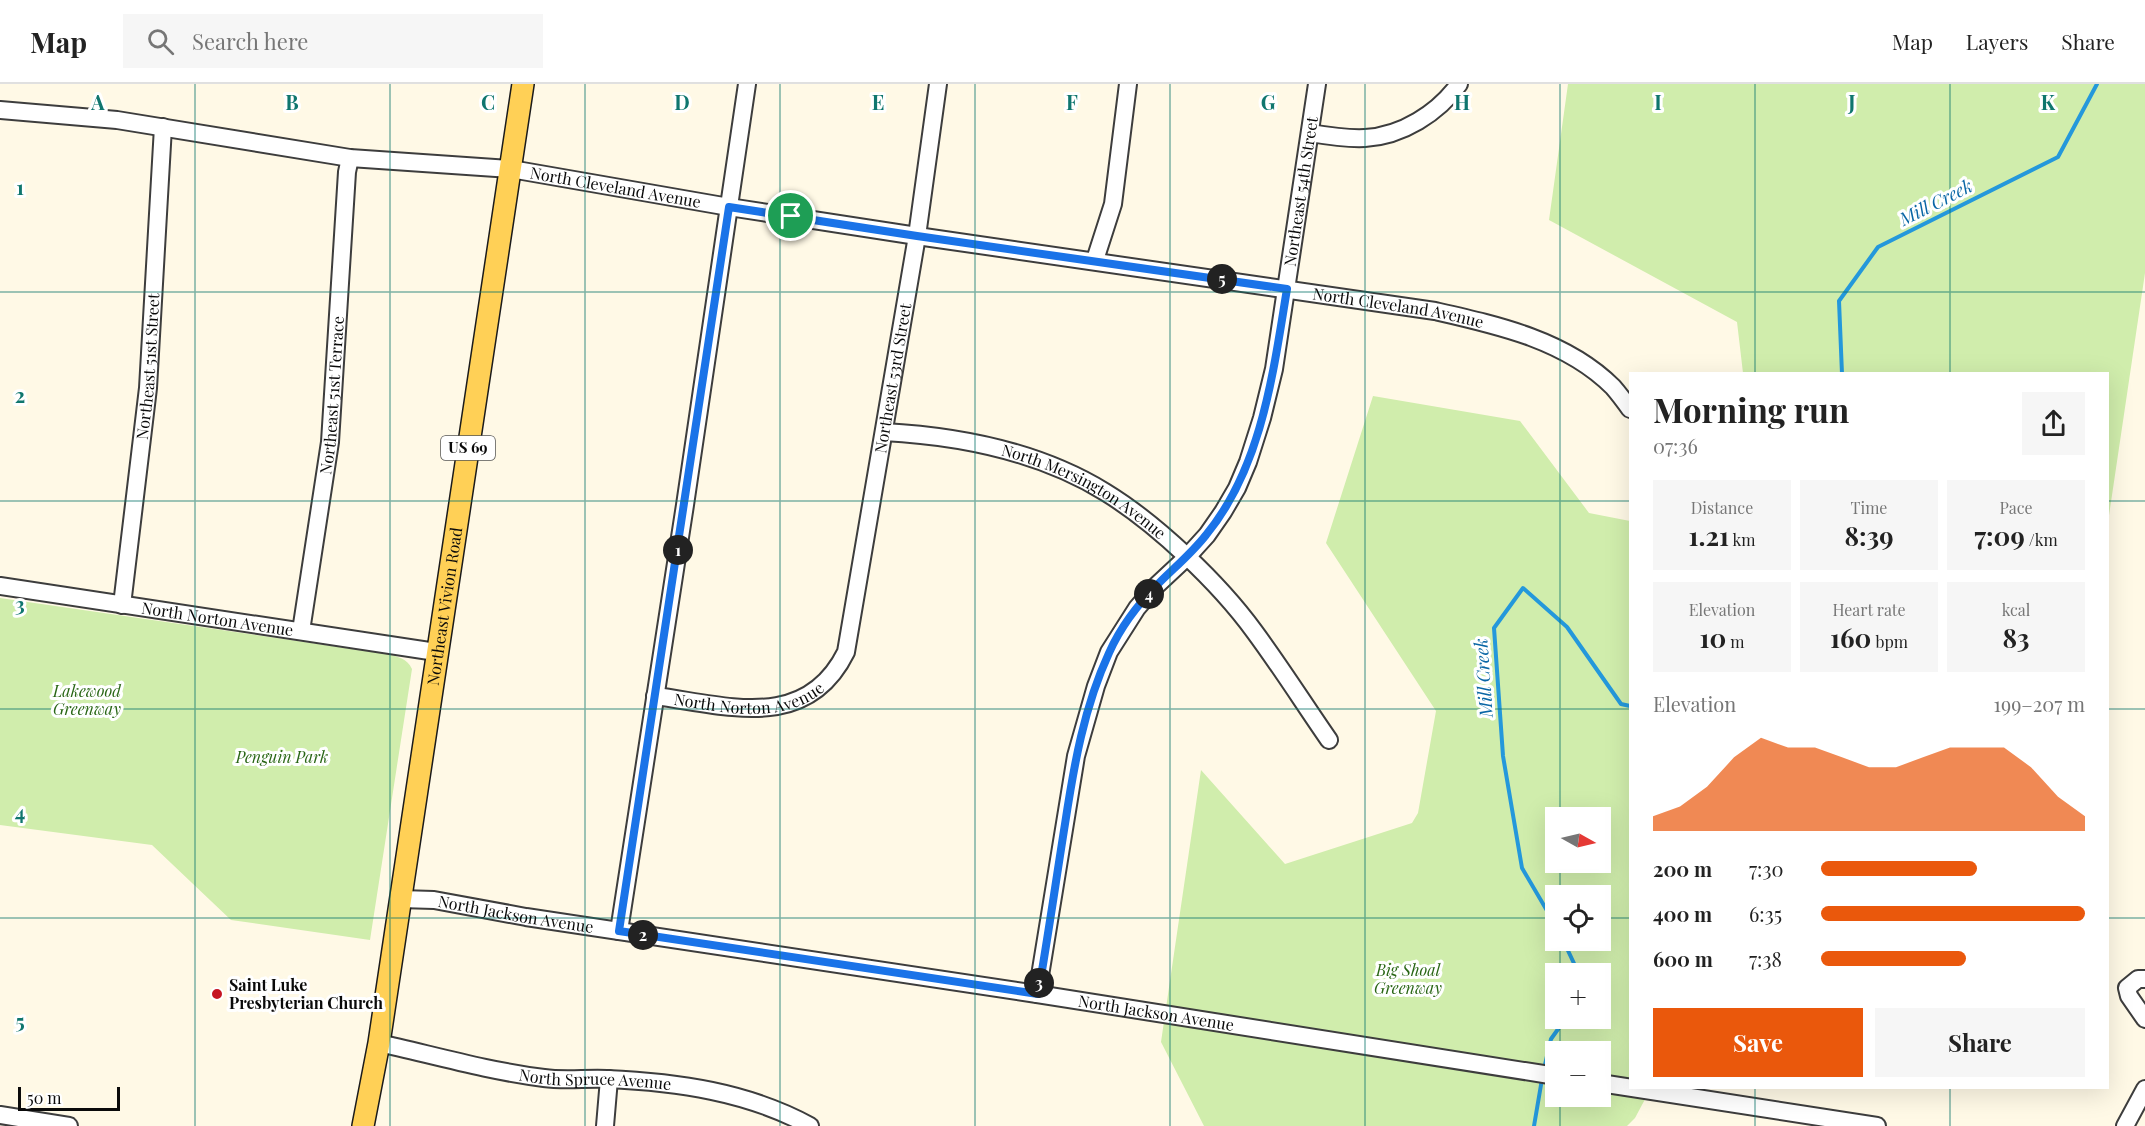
<!DOCTYPE html>
<meta charset="utf-8">
<style>
body{margin:0;font-family:"Playfair Display",serif;background:#f6f6f6;color:#222;height:100vh;display:flex;flex-direction:column;font-size:22px;white-space:nowrap}
*{box-sizing:border-box;margin:0}
p{font-size:20px;color:#767676}
.icon{flex:none;width:33px;height:33px;fill:none;stroke:currentColor;stroke-width:2;stroke-linecap:round;stroke-linejoin:round}
.map{position:relative;flex:1;overflow:hidden}
.sheet{position:absolute;left:1629px;top:288px;width:480px;height:717px;display:flex;flex-direction:column;background:#fff;border-radius:0px;box-shadow:0 6px 24px #0002}
.sheet>*{flex:none}
.needle{width:39px;rotate:98deg}
.buttons{position:absolute;left:1545px;top:723px;display:grid;gap:12px}
.buttons a{display:grid;place-items:center;width:66px;height:66px;border-radius:0px;background:#fff;box-shadow:0 6px 24px #0002;font-size:30px}
.scale{position:absolute;left:18px;bottom:15px;width:102px;box-sizing:border-box;padding-left:6px;border:3px solid #0a0a0a;border-top:0;font-size:16px;line-height:21px;white-space:nowrap;color:#0a0a0a;-webkit-text-stroke:4px #fff;paint-order:stroke}
.pin{position:absolute;display:grid;place-items:center;width:51px;height:51px;color:#fff;margin:-26px;border:3px solid #fff;border-radius:50%;box-shadow:0 2px 6px #0007}
.km{position:absolute;width:30px;height:30px;margin:-15px;border-radius:50%;background:#222;color:#fff;font-size:16px;line-height:30px;text-align:center}
.round{display:grid;place-items:center;flex:none;width:63px;height:63px;border-radius:0px;background:#f6f6f6}
.head{display:flex;align-items:center;justify-content:space-between;height:102px;padding:0 24px}
h1{font-size:33px;font-weight:700;line-height:45px}
.figures{display:grid;grid-template-columns:repeat(3,1fr);gap:9px;height:102px;padding:6px 24px}
.figures div{display:grid;align-content:center;border-radius:0px;background:#f6f6f6;text-align:center}
.figures b{font-size:26px;font-weight:700}
.figures small{font-size:16px;font-weight:400}
.figures p{font-size:16px}
.chart{height:168px;padding:12px 24px}
.chart p{display:flex;justify-content:space-between}
.chart svg{width:100%;height:108px;margin-top:6px;fill:#ea580c;opacity:.7}
.button{display:flex;gap:12px;margin-top:auto;padding:12px 24px}
.button a{flex:1;height:69px;border-radius:0px;background:#ea580c;color:#fff;font-size:24px;font-weight:700;line-height:69px;text-align:center}
.button a+a{background:#f6f6f6;color:#222}
ul{padding:0 24px;list-style:none;font-size:20px}
li{display:grid;grid-template-columns:96px 72px 1fr;align-items:center;height:45px}
li i{height:15px;border-radius:8px;background:#ea580c}
header{display:flex;align-items:center;gap:36px;box-sizing:border-box;height:84px;padding:0 30px;background:#fff;border-bottom:2px solid #e0e0e0}
header strong{font-size:28px}
nav{display:flex;gap:33px;margin-inline-start:auto;font-size:21px}
.search{width:420px;height:54px;background:#f6f6f6;display:flex;align-items:center;gap:15px;box-sizing:border-box;padding:0 21px;border-radius:0px;color:#767676;font-size:22px}
.map>svg:first-child{display:block}
</style>
<header>
<strong>Map</strong>
<div class="search"><svg class="icon" aria-label="search" viewBox="0 0 24 24"><circle cx="10" cy="10" r="6"/><path d="M15 15l6 6"/></svg>Search here</div>
<nav><a>Map</a><a>Layers</a><a>Share</a></nav>
</header>
<div class="map">
<svg width="2145" height="1042" viewBox="0 0 2145 1042">
<rect width="100%" height="100%" fill="#fff9e6"/>
<path fill="#d0edac" fill-rule="evenodd" d="M 1568,0 L 2145,0 L 2145,189 L 2108,438 L 2108,290 L 1743,289 L 1737,238 L 1549,136 Z
M 1373,312 L 1520,337 L 1589,429 L 1630,437 L 1630,1004 L 1651,1004 L 1635,1034 L 1627,1042 L 1204,1042 L 1161,958 L 1201,686 L 1285,780 L 1412,739 L 1418,729 L 1436,627 L 1326,459 ZM 1556,734 L 1600,734 L 1600,778 L 1556,778 ZM 1556,812 L 1600,812 L 1600,856 L 1556,856 ZM 1556,890 L 1600,890 L 1600,934 L 1556,934 ZM 1556,968 L 1600,968 L 1600,1012 L 1556,1012 Z
M 0,514 L 387,570 C 398,573 407,574 412,585 L 370,856 L 231,836 L 152,761 L 0,741 Z"/>
<g fill="none" stroke-linecap="round" stroke-linejoin="round">
<path stroke="#2498db" stroke-width="4" d="M 1842,290 L 1839,217 L 1878,163 L 2058,73 L 2097,0
M 1556,842 L 1522,784 L 1503,672 L 1494,544 L 1523,504 L 1567,543 L 1621,620 L 1630,622
M 1563,856 L 1579,890
M 1544,985 L 1551,955 L 1566,934
M 1534,1042 L 1542,995"/>
<g stroke="#3d3d3d" stroke-width="20">
<g id="minor">
<path id="s1" d="M 0,26 L 117,36 L 350,74 L 511,85 L 729,123 L 917,152 L 1435,227 C 1497,241 1566,256 1613,303 C 1619,310 1625,318 1630,325"/>
<path d="M 1310,49 C 1328,52 1347,55 1365,54 C 1402,52 1438,29 1459,0"/>
<path d="M 1095,176 L 1113,120 L 1128,0"/>
<path id="s2" d="M 884,348 C 959,352 1040,368 1105,408 C 1156,439 1219,499 1254,547 C 1280,582 1304,620 1329,656"/>
<path id="s3" d="M 0,502 L 436,568"/>
<path id="s4" d="M 122,521 L 148,304 L 163,43"/>
<path id="s5" d="M 301,547 L 330,358 L 347,88 L 350,74"/>
<path id="s6" d="M 655,612 C 726,621 806,649 846,568 L 917,152 L 938,0"/>
<path id="s7" d="M 400,815 L 434,816 L 526,833 L 1037,910 L 1556,992"/>
<path d="M 619,847 L 685,421 L 747,0"/>
<path d="M 2145,895 L 2138,895 L 2127,904 L 2129,912 L 2145,935"/>
<path id="s8" d="M 1037,910 L 1076,672 L 1096,602 L 1109,568 L 1137,524 L 1157,501 L 1187,473 L 1207,451 L 1223,428 L 1237,404 L 1248,378 L 1262,334 L 1274,285 L 1317,0"/>
<path id="s9" d="M 379,959 C 433,971 488,987 544,994 C 564,997 586,994 607,995 C 677,998 748,1008 810,1042"/>
<path d="M 1600,999 L 1877,1042"/>
<path d="M 0,1031 L 69,1042"/>
<path d="M 605,1042 L 609,995"/>
<path d="M 2125,1042 L 2145,1005"/>
</g>
</g>
<g stroke="#1b1b1b" stroke-width="24">
<g id="major">
<path id="s10" d="M 363,1042 L 379,959 L 523,0"/>
</g>
</g>
<use href="#minor" stroke="#fff" stroke-width="16"/>
<use href="#major" stroke="#ffd056" stroke-width="21"/>
</g>
<g fill="none" stroke-linecap="round" stroke-linejoin="round">
<g stroke="#fff" stroke-width="12">
<path id="route" d="M 729,123 L 917,152 L 1287,205 C 1273,289 1262,383 1206,451 C 1192,469 1175,483 1159,499 C 1139,519 1120,544 1109,569 C 1084,623 1074,681 1065,740 C 1056,796 1048,853 1038,910 L 619,847 Z"/>
</g>
<use href="#route" stroke="#1a73e8" stroke-width="8"/>
</g>
<path fill="none" stroke="#0f766e" stroke-width="1.5" stroke-opacity="0.55" d="M 195,0 L 195,1042M 390,0 L 390,1042M 585,0 L 585,1042M 780,0 L 780,1042M 975,0 L 975,1042M 1170,0 L 1170,1042M 1365,0 L 1365,1042M 1560,0 L 1560,734M 1755,0 L 1755,290M 1950,0 L 1950,290M 0,208 L 2145,208M 0,417 L 1630,417M 2108,417 L 2145,417M 0,625 L 1630,625M 2108,625 L 2145,625M 1560,778 L 1560,812M 0,834 L 1556,834M 1600,834 L 1630,834M 2108,834 L 2145,834M 1560,856 L 1560,890M 1560,934 L 1560,968M 1755,1004 L 1755,1042M 1950,1004 L 1950,1042M 1560,1012 L 1560,1042"/>
<circle fill="#c61523" stroke="#fff" stroke-width="2" cx="217" cy="910" r="6"/>
<g text-anchor="middle" stroke-width="6" stroke-linejoin="round" paint-order="stroke">
<rect fill="#fff" stroke="#545454" stroke-width="1.5" x="441" y="352" width="54" height="24" rx="4.5"/>
<g font-size="15" font-weight="bold" fill="#0a0a0a">
<text x="468" y="369">US 69</text>
</g>
<g font-size="16" fill="#0a0a0a" stroke="#fff">
<text dy="6" stroke="none"><textPath href="#s1" startOffset="621">North Cleveland Avenue</textPath></text>
<text dy="6" stroke="none"><textPath href="#s8" startOffset="864">Northeast 54th Street</textPath></text>
<text dy="6" stroke="none"><textPath href="#s1" startOffset="1413">North Cleveland Avenue</textPath></text>
<text dy="6" stroke="none"><textPath href="#s4" startOffset="240">Northeast 51st Street</textPath></text>
<text dy="6" stroke="none"><textPath href="#s6" startOffset="492">Northeast 53rd Street</textPath></text>
<text dy="6" stroke="none"><textPath href="#s5" startOffset="238">Northeast 51st Terrace</textPath></text>
<text dy="6" stroke="none"><textPath href="#s2" startOffset="212">North Mersington Avenue</textPath></text>
<text dy="6" stroke="none"><textPath href="#s10" startOffset="526">Northeast Vivion Road</textPath></text>
<text dy="6" stroke="none"><textPath href="#s3" startOffset="220">North Norton Avenue</textPath></text>
<text dy="6" stroke="none"><textPath href="#s6" startOffset="96">North Norton Avenue</textPath></text>
<text dy="6" stroke="none"><textPath href="#s7" startOffset="117">North Jackson Avenue</textPath></text>
<text dy="6" stroke="none"><textPath href="#s7" startOffset="765">North Jackson Avenue</textPath></text>
<text dy="6" stroke="none"><textPath href="#s9" startOffset="220">North Spruce Avenue</textPath></text>
</g>
<g font-size="16" font-style="italic" fill="#296615" stroke="#fff">
<text x="87" y="613">Lakewood<tspan x="87" dy="18">Greenway</tspan></text>
<text x="282" y="679">Penguin Park</text>
<text x="1408" y="892">Big Shoal<tspan x="1408" dy="18">Greenway</tspan></text>
</g>
<g font-size="16" font-weight="bold" fill="#0a0a0a" stroke="#fff" text-anchor="start">
<text x="229" y="907">Saint Luke<tspan x="229" dy="18">Presbyterian Church</tspan></text>
</g>
<g font-size="18" font-style="italic" fill="#0966a5" stroke="#fff">
<text transform="translate(1936 119) rotate(-27)" y="6">Mill Creek</text>
<text transform="translate(1484 594) rotate(-94)" y="6">Mill Creek</text>
</g>
</g>
<g font-size="20" text-anchor="middle" font-weight="bold" fill="#0f766e" stroke="#fff" stroke-width="6" stroke-linejoin="round" paint-order="stroke">
<text x="98" y="26">A</text>
<text x="292" y="26">B</text>
<text x="488" y="26">C</text>
<text x="682" y="26">D</text>
<text x="878" y="26">E</text>
<text x="1072" y="26">F</text>
<text x="1268" y="26">G</text>
<text x="1462" y="26">H</text>
<text x="1658" y="26">I</text>
<text x="1852" y="26">J</text>
<text x="2048" y="26">K</text>
<text x="20" y="111">1</text>
<text x="20" y="319">2</text>
<text x="20" y="528">3</text>
<text x="20" y="736">4</text>
<text x="20" y="945">5</text>
</g>
</svg>
<div class="buttons">
<a><svg class="needle" viewBox="-14 -14 28 28"><path d="M0-13l5 13h-10z" fill="#e53935"/><path d="M0 13l5-13h-10z" fill="#767676"/></svg></a>
<a><svg class="icon" aria-label="locate" viewBox="0 0 24 24"><circle cx="12" cy="12" r="6"/><path d="M12 2v4M12 18v4M2 12h4M18 12h4"/></svg></a>
<a>+</a>
<a>−</a>
</div>
<div class="scale">50 m</div>
<div class="pin" style="left:791px;top:132px;background:#1e9e55"><svg class="icon" aria-label="arrive" viewBox="0 0 24 24"><path d="M6 21V4h12l-3 4 3 4H6"/></svg></div>
<b class="km" style="left:678px;top:466px">1</b>
<b class="km" style="left:643px;top:851px">2</b>
<b class="km" style="left:1039px;top:899px">3</b>
<b class="km" style="left:1149px;top:510px">4</b>
<b class="km" style="left:1222px;top:195px">5</b>
<section class="sheet">
<div class="head"><div><h1>Morning run</h1><p>07:36</p></div><a class="round"><svg class="icon" aria-label="share" viewBox="0 0 24 24"><path d="M12 15V3M7 8l5-5 5 5M5 13v7h14v-7"/></svg></a></div>
<div class="figures">
<div><p>Distance</p><b>1.21<small> km</small></b></div>
<div><p>Time</p><b>8:39</b></div>
<div><p>Pace</p><b>7:09<small> /km</small></b></div>
</div>
<div class="figures">
<div><p>Elevation</p><b>10<small> m</small></b></div>
<div><p>Heart rate</p><b>160<small> bpm</small></b></div>
<div><p>kcal</p><b>83</b></div>
</div>
<div class="chart"><p><span>Elevation</span>199–207 m</p>
<svg viewBox="0 0 160 44" preserveAspectRatio="none"><path d="M0 44V38L10 34L20 26L30 14L40 6L50 10L60 10L70 14L80 18L90 18L100 14L110 10L120 10L130 10L140 18L150 30L160 38V44z"/></svg>
</div>
<ul>
<li><b>200 m</b>7:30<i style="width:59%"></i></li>
<li><b>400 m</b>6:35<i style="width:100%"></i></li>
<li><b>600 m</b>7:38<i style="width:55%"></i></li>
</ul>
<div class="button"><a>Save</a><a>Share</a></div>
</section>
</div>
